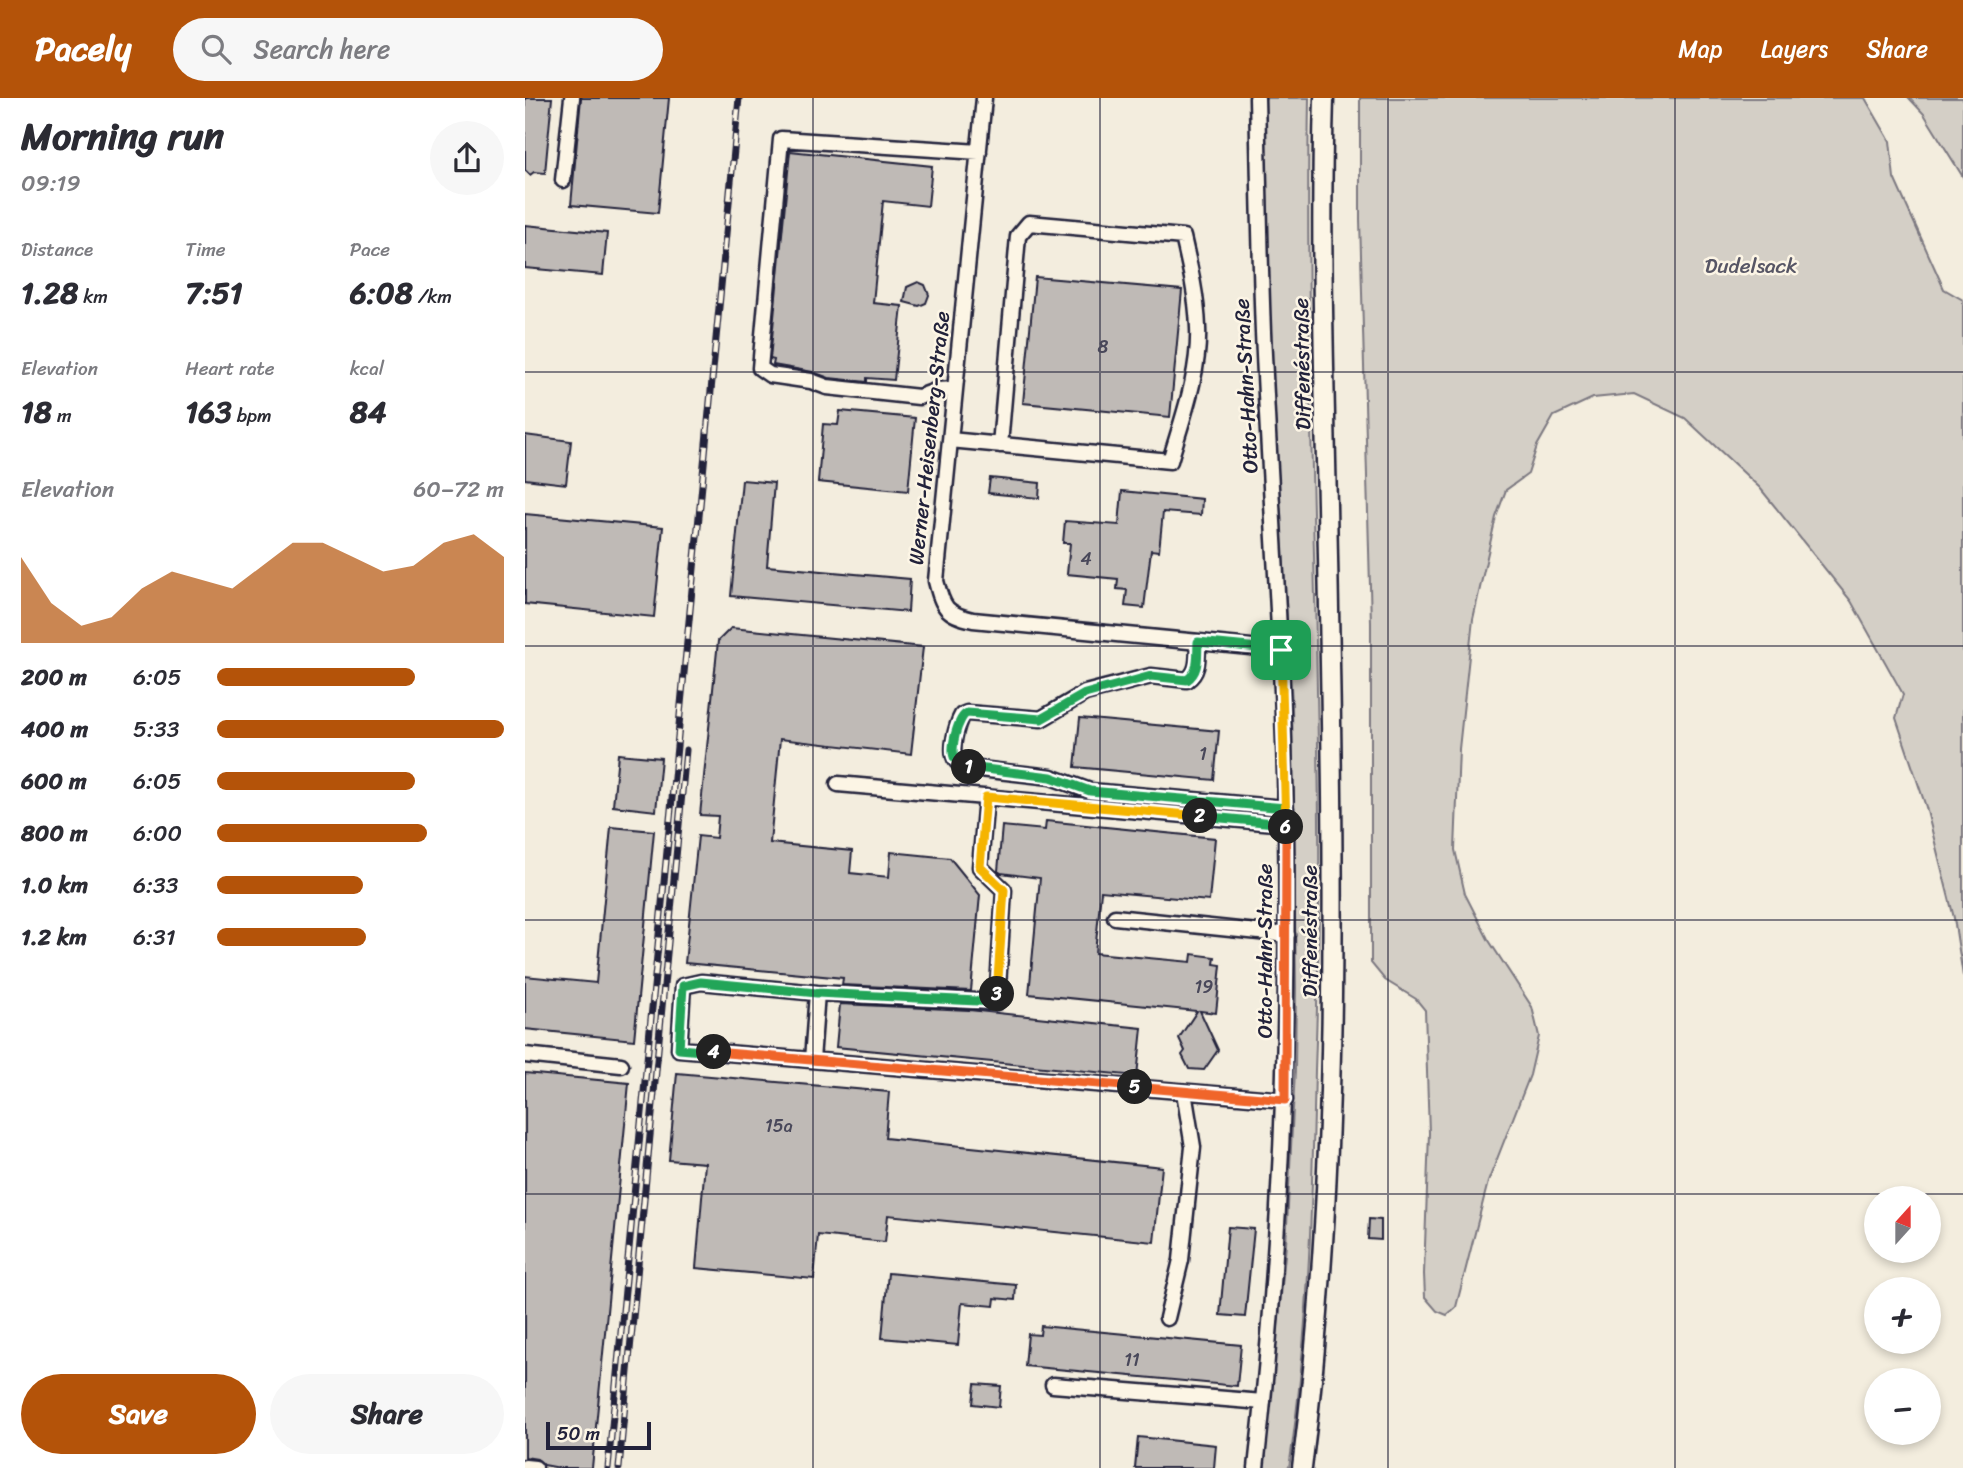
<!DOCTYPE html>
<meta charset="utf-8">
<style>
body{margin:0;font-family:Sriracha,sans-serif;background:#f7f7f7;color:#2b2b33;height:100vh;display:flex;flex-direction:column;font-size:26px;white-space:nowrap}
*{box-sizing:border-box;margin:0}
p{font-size:23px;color:#7c7c81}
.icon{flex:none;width:38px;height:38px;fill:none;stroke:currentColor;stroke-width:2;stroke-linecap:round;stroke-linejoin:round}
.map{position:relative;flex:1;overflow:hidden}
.sheet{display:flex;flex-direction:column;background:#fff;width:525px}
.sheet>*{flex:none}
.needle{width:46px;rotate:21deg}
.fabs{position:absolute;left:1339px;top:1088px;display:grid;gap:14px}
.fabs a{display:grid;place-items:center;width:77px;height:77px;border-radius:50%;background:#fff;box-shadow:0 4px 10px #0003;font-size:35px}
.scale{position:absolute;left:21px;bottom:18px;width:105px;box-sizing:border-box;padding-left:7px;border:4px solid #22223b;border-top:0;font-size:19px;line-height:24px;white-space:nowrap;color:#22223b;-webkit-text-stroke:5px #fcf5e5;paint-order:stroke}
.pin{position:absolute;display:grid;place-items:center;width:60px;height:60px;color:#fff;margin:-30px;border-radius:14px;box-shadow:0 4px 10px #0006}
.km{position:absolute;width:35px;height:35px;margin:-18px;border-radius:50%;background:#222;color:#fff;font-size:19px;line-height:35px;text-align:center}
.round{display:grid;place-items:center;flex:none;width:74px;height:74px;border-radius:37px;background:#f7f7f7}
.head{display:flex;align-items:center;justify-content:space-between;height:119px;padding:0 21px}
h1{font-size:38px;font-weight:700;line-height:52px}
.metrics{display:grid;grid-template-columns:repeat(3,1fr);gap:10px;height:119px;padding:7px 21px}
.metrics div{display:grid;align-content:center}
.metrics b{font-size:30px;font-weight:700}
.metrics small{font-size:19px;font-weight:400}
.metrics p{font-size:19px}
.chart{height:196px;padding:14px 21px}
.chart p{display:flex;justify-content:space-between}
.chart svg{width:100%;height:126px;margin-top:7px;fill:#b45309;opacity:.7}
.action{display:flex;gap:14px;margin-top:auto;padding:14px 21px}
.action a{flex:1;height:80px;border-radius:42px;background:#b45309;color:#fff;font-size:28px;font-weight:700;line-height:80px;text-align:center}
.action a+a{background:#f7f7f7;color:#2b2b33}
ul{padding:0 21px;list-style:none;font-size:23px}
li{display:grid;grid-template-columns:112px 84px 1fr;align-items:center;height:52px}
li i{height:18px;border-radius:9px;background:#b45309}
header{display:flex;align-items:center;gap:42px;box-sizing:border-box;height:98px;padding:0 35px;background:#b45309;color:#fff}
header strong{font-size:33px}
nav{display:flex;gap:38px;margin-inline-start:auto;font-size:24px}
.search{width:490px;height:63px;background:#f7f7f7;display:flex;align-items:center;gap:18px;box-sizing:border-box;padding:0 24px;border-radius:38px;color:#7c7c81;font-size:26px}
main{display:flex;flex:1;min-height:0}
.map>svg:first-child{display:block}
</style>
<header>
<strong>Pacely</strong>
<div class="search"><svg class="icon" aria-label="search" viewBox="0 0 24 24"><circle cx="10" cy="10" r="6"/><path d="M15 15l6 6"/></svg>Search here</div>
<nav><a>Map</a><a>Layers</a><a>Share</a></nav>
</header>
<main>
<section class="sheet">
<div class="head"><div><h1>Morning run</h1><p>09:19</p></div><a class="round"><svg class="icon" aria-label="share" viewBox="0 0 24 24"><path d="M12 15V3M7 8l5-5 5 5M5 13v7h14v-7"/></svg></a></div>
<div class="metrics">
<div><p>Distance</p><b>1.28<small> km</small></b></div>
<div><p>Time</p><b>7:51</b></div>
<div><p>Pace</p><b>6:08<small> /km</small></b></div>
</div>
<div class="metrics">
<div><p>Elevation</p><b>18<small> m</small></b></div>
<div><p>Heart rate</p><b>163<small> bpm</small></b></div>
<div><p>kcal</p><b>84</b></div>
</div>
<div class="chart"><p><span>Elevation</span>60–72 m</p>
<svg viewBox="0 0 160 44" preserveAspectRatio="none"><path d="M0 44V14L10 30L20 38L30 35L40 25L50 19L60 22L70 25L80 17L90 9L100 9L110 14L120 19L130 17L140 9L150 6L160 14V44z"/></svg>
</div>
<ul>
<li><b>200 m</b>6:05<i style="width:69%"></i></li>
<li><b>400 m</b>5:33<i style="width:100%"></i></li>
<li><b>600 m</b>6:05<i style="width:69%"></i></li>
<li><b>800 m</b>6:00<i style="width:73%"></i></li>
<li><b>1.0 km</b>6:33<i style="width:51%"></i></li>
<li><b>1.2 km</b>6:31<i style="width:52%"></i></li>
</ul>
<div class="action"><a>Save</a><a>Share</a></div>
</section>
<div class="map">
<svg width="1438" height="1370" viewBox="0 0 1438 1370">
<rect width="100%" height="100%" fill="#f3edde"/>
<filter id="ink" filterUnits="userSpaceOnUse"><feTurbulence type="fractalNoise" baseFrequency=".0143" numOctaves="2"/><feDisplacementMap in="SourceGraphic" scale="14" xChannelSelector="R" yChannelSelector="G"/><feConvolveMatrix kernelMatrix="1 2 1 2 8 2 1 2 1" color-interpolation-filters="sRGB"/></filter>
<g filter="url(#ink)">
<path fill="#d4cfc6" stroke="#7b7880" stroke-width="2" d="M 738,0 L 784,0 C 780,241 792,482 794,723 C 795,806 793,889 790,972 C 787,1105 784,1238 764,1370 L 739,1370 L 761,1147 L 770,972 L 771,890 L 767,605 L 746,258 Z
M 835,0 L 1340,0 L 1365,43 L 1369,80 L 1419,191 L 1438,202 L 1438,878 L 1429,820 L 1401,709 L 1371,620 L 1378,596 L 1326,503 L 1235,390 L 1160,320 L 1109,296 L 1068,300 L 1029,318 L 1012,348 L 1003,376 L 981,392 L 971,419 L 948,521 L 934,651 L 930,752 L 940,796 L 963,841 L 1007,909 L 1014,938 L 1005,977 L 963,1084 L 931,1209 L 922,1217 L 912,1213 L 900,1199 L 899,1176 L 904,1035 L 900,912 L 891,901 L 860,882 L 846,865 L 846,525 L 835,121 Z
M 1384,0 L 1438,0 L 1438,79 L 1399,16 Z"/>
<path fill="#bfbab6" stroke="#22223b" stroke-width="2" d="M 0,0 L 27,0 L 20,75 L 9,74 L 5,77 L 0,72 Z
M 56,0 L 144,0 L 133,115 L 46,107 Z
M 265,53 L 407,68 L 403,108 L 358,103 L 348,205 L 377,208 L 369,282 L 342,280 L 342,284 L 304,280 L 288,274 L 248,267 L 249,262 L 245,261 Z
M 0,127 L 82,135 L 78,177 L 0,170 Z
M 510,179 L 657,192 L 645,319 L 498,305 Z
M 393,184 L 400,187 L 404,197 L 401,205 L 394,208 L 379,204 L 382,189 Z
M 315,313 L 390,320 L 383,393 L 293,384 L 298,326 L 313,327 Z
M 0,337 L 46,343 L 41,386 L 0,381 Z
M 465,380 L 515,385 L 514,400 L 463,395 Z
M 217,382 L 249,385 L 242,468 L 385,481 L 383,514 L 206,498 Z
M 597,393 L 677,401 L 676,417 L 638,414 L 634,453 L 626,452 L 619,510 L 600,508 L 602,492 L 592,491 L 593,481 L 542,476 L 545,445 L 538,445 L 540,423 L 594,427 Z
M 0,416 L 138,429 L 129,519 L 0,506 Z
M 206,530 L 398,549 L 386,656 L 255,641 L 245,745 L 327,753 L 325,775 L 364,779 L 366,754 L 425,760 L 455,797 L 446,893 L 317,887 L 318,880 L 160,865 L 173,738 L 191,740 L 193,718 L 175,717 L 193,543 Z
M 555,620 L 694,633 L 689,682 L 550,669 Z
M 93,656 L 136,660 L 131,713 L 88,708 Z
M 521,723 L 690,740 L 684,803 L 576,793 L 570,855 L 666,864 L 667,856 L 690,859 L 689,866 L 696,867 L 691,915 L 675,913 L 693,952 L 679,972 L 664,971 L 657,957 L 660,953 L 654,940 L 672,913 L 504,896 L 515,780 L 476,775 L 473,773 L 477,728 L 520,732 Z
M 86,729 L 129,733 L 109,942 L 0,931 L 0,878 L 71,885 Z
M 315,906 L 444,912 L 617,930 L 612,978 L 311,949 Z
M 0,975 L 104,985 L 67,1370 L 35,1370 L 19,1367 L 12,1361 L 0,1359 Z
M 152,975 L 364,994 L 360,1040 L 637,1069 L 629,1144 L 363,1117 L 360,1144 L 293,1137 L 289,1181 L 171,1170 L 180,1065 L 144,1062 Z
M 844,1121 L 856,1122 L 856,1142 L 843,1141 Z
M 703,1129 L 729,1131 L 720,1219 L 695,1217 Z
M 363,1175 L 491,1187 L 490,1202 L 470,1200 L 469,1208 L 437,1205 L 433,1247 L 357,1240 Z
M 516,1228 L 716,1247 L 712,1288 L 500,1268 L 503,1236 L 515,1237 Z
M 450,1286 L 476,1288 L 474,1309 L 448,1306 Z
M 613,1339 L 691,1347 L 689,1370 L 610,1370 Z"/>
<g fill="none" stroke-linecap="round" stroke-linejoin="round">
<g stroke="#22223b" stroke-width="19">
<path id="minor" d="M 459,0 L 411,483 C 418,510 421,516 448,522 L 756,552
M 38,82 L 47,0
M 430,291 L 413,292 L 394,299 L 302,289 L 286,283 L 245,277 L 235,270 L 256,41 L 454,54
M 425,342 L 645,363 C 657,321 675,275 673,230 C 672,199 665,169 658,139 L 504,125 L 493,138 L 475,347
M 673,544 C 672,558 675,573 662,582 L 626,578 L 560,595 L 516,621 L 442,615 L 437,617 C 432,626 424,653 431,662 C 434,667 440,668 446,670 L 526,679 L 565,693 L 761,710
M 313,686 L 761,726
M 590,819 L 762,837
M 292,895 L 176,884 L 158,888 L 154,951 L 760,1002
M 0,957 L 96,967
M 287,962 L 292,895 L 472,904 L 479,792 L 455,769 L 461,699
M 642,1220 L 656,1162 L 668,1049 L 659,994
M 528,1287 L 738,1304
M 0,1369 L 10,1370
M 731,1370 C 755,1157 764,944 761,730 C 759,565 745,400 738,234 C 735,156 734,78 732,0"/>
</g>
<g stroke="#22223b" stroke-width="23">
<path id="major" d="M 777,1370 C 818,1050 808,728 802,407 C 799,271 795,135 799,0"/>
</g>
<use href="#minor" stroke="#fcf5e5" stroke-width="14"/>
<use href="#major" stroke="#fcf5e5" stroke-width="18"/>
<g stroke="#22223b" stroke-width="7">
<path id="rail" d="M 83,1370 L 214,0
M 94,1370 L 161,652"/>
</g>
<use href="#rail" stroke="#fcf5e5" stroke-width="4.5" stroke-dasharray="13" stroke-linecap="butt"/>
</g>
</g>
<g fill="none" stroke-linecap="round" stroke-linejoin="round" filter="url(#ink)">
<g stroke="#fff" stroke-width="14">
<path id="split-1" d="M 444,669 C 439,668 433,666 430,661 C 424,652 433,619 442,615 L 516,621 L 560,596 L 626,578 L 662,582 C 675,573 672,558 673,544 L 756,552"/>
</g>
<g stroke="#fff" stroke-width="14">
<path id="split-2" d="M 444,669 L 526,679 L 565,693 L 761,710 L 761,726 L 675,718"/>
</g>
<g stroke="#fff" stroke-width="14">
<path id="split-3" d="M 472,896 L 479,792 L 455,769 L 461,699 L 675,718"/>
</g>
<g stroke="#fff" stroke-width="14">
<path id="split-4" d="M 189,954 L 154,951 L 158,888 L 176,884 L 292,895 L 472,904 L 472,896"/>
</g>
<g stroke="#fff" stroke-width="14">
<path id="split-5" d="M 189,954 L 610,989"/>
</g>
<g stroke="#fff" stroke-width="14">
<path id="split-6" d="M 610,989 L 760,1002 L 761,729"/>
</g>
<g stroke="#fff" stroke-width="14">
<path id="split-7" d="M 756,552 L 761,729"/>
</g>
<use href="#split-1" stroke="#22a559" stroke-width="9"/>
<use href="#split-2" stroke="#22a559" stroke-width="9"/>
<use href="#split-3" stroke="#f5b400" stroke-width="9"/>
<use href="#split-4" stroke="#22a559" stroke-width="9"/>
<use href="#split-5" stroke="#f0652b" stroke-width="9"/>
<use href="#split-6" stroke="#f0652b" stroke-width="9"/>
<use href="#split-7" stroke="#f5b400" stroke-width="9"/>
</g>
<path fill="none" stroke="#22223b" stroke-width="2" stroke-opacity="0.55" d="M 288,0 L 288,1370M 575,0 L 575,1370M 863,0 L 863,1370M 1150,0 L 1150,1370M 0,274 L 1438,274M 0,548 L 1438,548M 0,822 L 1438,822M 0,1096 L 1438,1096"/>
<g text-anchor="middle" stroke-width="5" stroke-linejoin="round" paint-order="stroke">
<g font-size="18" fill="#49485a">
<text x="578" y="255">8</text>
<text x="561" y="467">4</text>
<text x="678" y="662">1</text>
<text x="679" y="895">19</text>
<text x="254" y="1034">15a</text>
<text x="607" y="1268">11</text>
</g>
<g font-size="21" fill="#575665" stroke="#fcf5e5">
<text x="1226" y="175">Dudelsack</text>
</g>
<g font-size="21" fill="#22223b" stroke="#fcf5e5">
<text transform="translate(777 266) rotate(-91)" y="7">Diffenéstraße</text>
<text transform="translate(721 288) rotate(-93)" y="7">Otto-Hahn-Straße</text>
<text transform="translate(404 340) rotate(-84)" y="7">Werner-Heisenberg-Straße</text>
<text transform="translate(785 833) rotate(-90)" y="7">Diffenéstraße</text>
<text transform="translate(740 853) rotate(-90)" y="7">Otto-Hahn-Straße</text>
</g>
</g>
</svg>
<div class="fabs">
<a><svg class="needle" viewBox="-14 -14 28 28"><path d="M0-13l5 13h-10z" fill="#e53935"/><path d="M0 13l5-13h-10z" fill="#7c7c81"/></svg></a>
<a>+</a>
<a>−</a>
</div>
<div class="scale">50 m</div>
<div class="pin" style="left:756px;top:552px;background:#1e9e55"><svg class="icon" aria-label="arrive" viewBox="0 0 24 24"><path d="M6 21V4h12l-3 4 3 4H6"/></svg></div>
<b class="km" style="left:444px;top:669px">1</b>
<b class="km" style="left:675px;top:718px">2</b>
<b class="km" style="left:472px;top:896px">3</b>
<b class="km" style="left:189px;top:954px">4</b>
<b class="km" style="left:610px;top:989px">5</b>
<b class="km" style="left:761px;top:729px">6</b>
</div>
</main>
